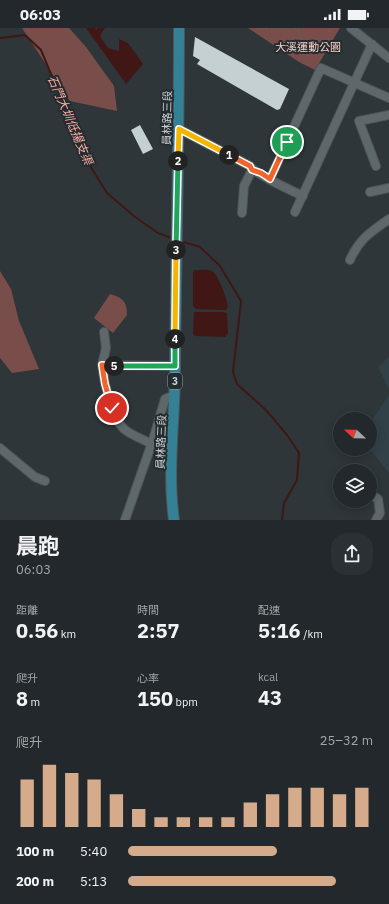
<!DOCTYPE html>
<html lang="zh-TW">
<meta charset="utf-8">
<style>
body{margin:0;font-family:"IBM Plex Sans","Noto Sans TC",sans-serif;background:#2a3033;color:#f1f3f6;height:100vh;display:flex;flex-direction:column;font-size:15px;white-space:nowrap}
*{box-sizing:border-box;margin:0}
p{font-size:13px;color:#a2a6a9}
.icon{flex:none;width:22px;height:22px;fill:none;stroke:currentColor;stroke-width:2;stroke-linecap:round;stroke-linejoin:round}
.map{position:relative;height:492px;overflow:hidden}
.side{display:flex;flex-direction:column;background:#22282b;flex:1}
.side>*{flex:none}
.needle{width:26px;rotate:292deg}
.buttons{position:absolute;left:333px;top:384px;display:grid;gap:8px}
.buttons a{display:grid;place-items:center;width:44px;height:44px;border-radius:50%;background:#22282b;box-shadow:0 2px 10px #0003,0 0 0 1px #3f4447;font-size:20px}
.pin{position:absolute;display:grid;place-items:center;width:34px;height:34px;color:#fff;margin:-17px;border:2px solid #fff;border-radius:50%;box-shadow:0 1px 4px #0007}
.km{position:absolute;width:20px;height:20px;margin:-10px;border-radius:50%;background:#222;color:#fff;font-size:11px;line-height:20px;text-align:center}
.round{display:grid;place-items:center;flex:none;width:42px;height:42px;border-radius:16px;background:#2a3033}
.headline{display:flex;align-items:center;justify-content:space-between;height:68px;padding:0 16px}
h1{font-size:22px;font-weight:700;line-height:30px}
.figures{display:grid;grid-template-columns:repeat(3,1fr);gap:6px;height:68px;padding:4px 16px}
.figures div{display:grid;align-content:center}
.figures b{font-size:20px;font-weight:700}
.figures small{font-size:11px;font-weight:400}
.figures p{font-size:11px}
.chart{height:112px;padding:8px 16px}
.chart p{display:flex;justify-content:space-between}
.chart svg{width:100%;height:72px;margin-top:4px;stroke:#d6ab8b;stroke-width:6}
ul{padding:0 16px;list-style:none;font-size:13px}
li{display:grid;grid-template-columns:64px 48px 1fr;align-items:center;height:30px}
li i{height:10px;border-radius:5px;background:#d6ab8b}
.status{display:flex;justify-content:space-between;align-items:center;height:28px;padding:0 20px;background:#22282b;direction:ltr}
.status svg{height:11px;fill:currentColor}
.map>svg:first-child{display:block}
</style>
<div class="status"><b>06:03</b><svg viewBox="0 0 49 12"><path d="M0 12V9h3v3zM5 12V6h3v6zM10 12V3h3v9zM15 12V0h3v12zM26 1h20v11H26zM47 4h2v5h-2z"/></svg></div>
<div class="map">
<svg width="389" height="492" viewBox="0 0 389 492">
<rect width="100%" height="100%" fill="#2e3639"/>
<path fill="#314147" d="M 389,329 L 389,361 L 378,339 Z
M 389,367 L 389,445 L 370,421 L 370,395 Z"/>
<path fill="#794e4a" d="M 22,0 L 69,0 L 86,19 L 114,58 L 117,83 L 70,73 Z
M 248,0 L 340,0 L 315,42 L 299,34 Z
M 0,243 L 11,261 L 19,293 L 39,341 L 12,345 L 0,330 Z
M 110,266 C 123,270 127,273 127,287 L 113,305 L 94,290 Z"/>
<path fill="#401715" d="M 86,0 L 95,0 L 96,2 L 98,0 L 105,0 L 100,8 L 108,20 L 119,23 L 119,11 L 128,15 L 143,36 L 126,56 Z
M 195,242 C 200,242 208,241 212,243 C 219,248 226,269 228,278 L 226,282 L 196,281 L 193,278 L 193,244 Z
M 194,284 L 223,284 L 227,285 L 228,305 L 225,309 L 195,308 L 193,306 Z"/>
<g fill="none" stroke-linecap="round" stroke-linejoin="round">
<path stroke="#401715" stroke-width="2" d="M 0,10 L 25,7 L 41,22 L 87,133 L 107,165 L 135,189 L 158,205 L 174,211
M 180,213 L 200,219 L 220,238 L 241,273 L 233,344 L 237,356 L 266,382 L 287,407 L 299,425 L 297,452 L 284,475 L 282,492"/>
</g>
<path fill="#c5d0d3" d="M 195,9 L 289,61 L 280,81 L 277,82 L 197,36 L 200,32 L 193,28 Z
M 140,97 L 153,121 L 143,126 L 131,102 Z"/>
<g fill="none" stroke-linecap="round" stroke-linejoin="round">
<g stroke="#4d5457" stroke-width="10">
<path id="minor" d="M 351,0 L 389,30
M 179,101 L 250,138 C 254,145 292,163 303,168
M 376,138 L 359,93 L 389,87
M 270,151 L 321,40 L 389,70
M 370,164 L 389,160
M 295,184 L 372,16
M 242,185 L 244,158 L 252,142
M 350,232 C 359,211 371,204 389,191
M 102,337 L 106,320 L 104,304
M 152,416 C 144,412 131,407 124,401 C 111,389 104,355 102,337 L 175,338
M 0,420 L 35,449 L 45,453
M 370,466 L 378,471 L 380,485 L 376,492
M 125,492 L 153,412 L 165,371 L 175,367"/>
</g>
<g stroke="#4d5457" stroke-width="12">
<path id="major" d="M 174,492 C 167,442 175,391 175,341 C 176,227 179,114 179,0"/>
</g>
<path stroke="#666d70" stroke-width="1" stroke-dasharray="1 3" stroke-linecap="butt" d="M 258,0 L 264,1 L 269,0
M 279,0 L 287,0
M 295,0 L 298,1 L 300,9 L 298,24 L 306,28 C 319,26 332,14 329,0"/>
<use href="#minor" stroke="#5e676a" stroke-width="8"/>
<use href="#major" stroke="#348195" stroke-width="10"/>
</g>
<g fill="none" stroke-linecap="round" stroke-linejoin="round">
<g stroke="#fff" stroke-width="8">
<path id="split-1" d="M 229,127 L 250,138 L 252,142 L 261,145 L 270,151 L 287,114"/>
</g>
<g stroke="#fff" stroke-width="8">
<path id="split-2" d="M 178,133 L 179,101 L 229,127"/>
</g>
<g stroke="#fff" stroke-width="8">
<path id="split-3" d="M 176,222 L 178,133"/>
</g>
<g stroke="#fff" stroke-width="8">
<path id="split-4" d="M 175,311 L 176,222"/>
</g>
<g stroke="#fff" stroke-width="8">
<path id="split-5" d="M 114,338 L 175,338 L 175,311"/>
</g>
<g stroke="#fff" stroke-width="8">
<path id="split-6" d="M 112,380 L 105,356 L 102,337 L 114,338"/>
</g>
<use href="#split-1" stroke="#f0652b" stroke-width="5"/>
<use href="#split-2" stroke="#f5b400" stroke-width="5"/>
<use href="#split-3" stroke="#22a559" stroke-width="5"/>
<use href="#split-4" stroke="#f5b400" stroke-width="5"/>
<use href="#split-5" stroke="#22a559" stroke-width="5"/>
<use href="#split-6" stroke="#f0652b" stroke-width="5"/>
</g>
<g text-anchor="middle" stroke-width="4" stroke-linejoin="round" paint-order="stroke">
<rect fill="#242c2f" stroke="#9aa0a2" stroke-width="1" x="168" y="345" width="14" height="16" rx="3"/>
<g font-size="10" font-weight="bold" fill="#cdd2d4">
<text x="175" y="357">3</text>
</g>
<g font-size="11" fill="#fdcbc6" stroke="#242c2f">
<text x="308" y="23">大溪運動公園</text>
</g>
<g font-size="11" fill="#cdd2d4" stroke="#242c2f">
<text transform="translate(167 90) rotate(-89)" y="4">員林路三段</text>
<text transform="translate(161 414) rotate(-88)" y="4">員林路三段</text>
</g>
<g font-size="12" font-style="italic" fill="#fcada5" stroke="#242c2f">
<text transform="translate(70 92) rotate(67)" y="4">石門大圳低揚支渠</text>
</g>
</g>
</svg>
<div class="buttons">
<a><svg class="needle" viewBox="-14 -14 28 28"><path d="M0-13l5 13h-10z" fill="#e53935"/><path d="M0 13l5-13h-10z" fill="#a2a6a9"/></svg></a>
<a><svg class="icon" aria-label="layers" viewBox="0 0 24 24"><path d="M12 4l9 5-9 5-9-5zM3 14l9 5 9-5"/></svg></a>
</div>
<div class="pin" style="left:287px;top:114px;background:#1e9e55"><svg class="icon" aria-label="arrive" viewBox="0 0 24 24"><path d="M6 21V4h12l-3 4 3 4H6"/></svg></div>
<div class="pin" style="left:112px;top:380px;background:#d93025"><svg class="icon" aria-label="check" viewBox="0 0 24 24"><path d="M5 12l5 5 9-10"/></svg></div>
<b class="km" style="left:229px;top:127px">1</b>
<b class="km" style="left:178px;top:133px">2</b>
<b class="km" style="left:176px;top:222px">3</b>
<b class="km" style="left:175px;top:311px">4</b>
<b class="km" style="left:114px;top:338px">5</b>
</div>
<section class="side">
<div class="headline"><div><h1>晨跑</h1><p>06:03</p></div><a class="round"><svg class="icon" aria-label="share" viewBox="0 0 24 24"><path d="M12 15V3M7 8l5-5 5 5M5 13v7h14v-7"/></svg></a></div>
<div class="figures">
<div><p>距離</p><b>0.56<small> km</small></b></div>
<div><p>時間</p><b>2:57</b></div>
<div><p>配速</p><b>5:16<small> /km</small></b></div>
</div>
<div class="figures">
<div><p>爬升</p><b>8<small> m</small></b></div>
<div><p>心率</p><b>150<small> bpm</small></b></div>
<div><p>kcal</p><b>43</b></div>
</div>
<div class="chart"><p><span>爬升</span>25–32 m</p>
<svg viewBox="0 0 160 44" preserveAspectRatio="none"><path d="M5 44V15M15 44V6M25 44V11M35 44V15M45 44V24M55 44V33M65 44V38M75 44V38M85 44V38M95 44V38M105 44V29M115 44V24M125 44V20M135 44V20M145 44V24M155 44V20"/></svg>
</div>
<ul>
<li><b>100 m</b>5:40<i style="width:61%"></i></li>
<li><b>200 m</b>5:13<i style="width:85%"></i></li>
</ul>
</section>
